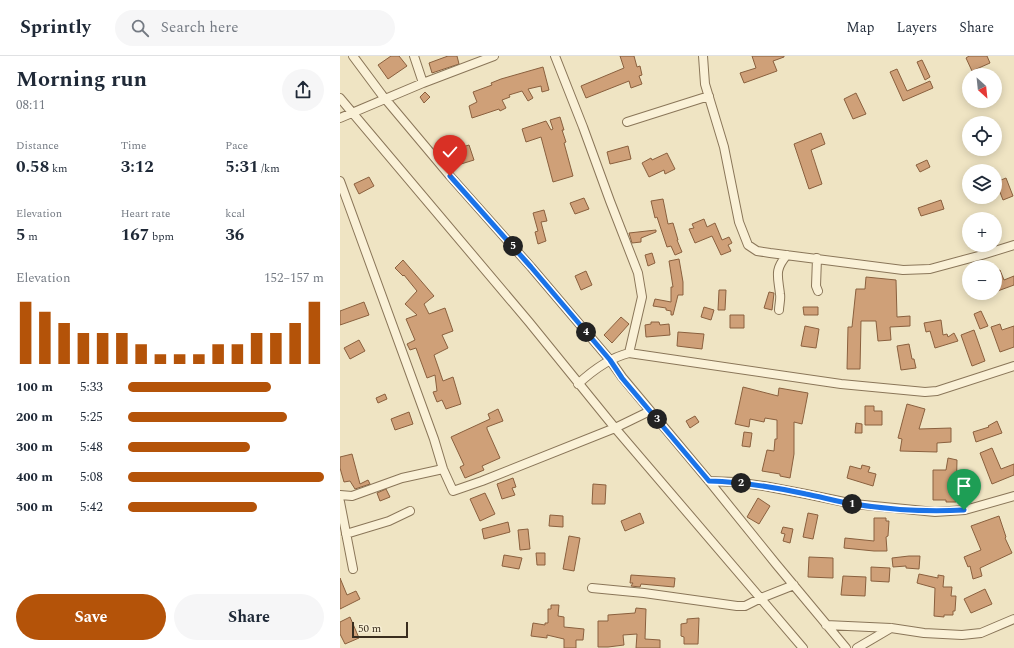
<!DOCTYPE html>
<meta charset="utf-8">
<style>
body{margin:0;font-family:Spectral,serif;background:#f6f6f7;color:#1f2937;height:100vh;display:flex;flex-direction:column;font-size:15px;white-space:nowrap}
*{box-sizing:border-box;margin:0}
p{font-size:13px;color:#747a83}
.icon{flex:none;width:22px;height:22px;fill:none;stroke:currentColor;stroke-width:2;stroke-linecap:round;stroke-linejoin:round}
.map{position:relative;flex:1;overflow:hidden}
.sheet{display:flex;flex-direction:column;background:#fff;width:340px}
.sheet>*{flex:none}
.needle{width:26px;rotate:153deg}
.tools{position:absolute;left:622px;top:12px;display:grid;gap:8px}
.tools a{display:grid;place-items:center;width:40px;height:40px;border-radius:50%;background:#fff;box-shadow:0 2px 10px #0003;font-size:20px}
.scale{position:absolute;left:12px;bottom:10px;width:56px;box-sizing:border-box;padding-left:4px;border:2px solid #3a2d1e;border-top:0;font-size:11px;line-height:14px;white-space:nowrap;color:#3a2d1e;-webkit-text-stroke:3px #f7eed3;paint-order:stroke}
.pin{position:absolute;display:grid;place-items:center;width:34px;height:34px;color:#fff;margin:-41px -17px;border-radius:50% 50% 50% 0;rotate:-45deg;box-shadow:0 0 4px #0007}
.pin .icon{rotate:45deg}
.km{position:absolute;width:20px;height:20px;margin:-10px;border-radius:50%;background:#222;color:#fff;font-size:11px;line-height:20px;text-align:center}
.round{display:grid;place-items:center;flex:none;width:42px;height:42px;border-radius:21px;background:#f6f6f7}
.head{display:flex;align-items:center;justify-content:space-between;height:68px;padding:0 16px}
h1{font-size:22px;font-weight:700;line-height:30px}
.metrics{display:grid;grid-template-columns:repeat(3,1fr);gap:6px;height:68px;padding:4px 16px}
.metrics div{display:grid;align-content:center}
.metrics b{font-size:17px;font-weight:700}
.metrics small{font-size:11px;font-weight:400}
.metrics p{font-size:11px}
.chart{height:112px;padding:8px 16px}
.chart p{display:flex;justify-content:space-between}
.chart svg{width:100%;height:72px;margin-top:4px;stroke:#b45309;stroke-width:6}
.primary-button{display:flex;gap:8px;margin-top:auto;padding:8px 16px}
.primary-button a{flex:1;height:46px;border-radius:24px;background:#b45309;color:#fff;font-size:16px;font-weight:700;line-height:46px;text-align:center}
.primary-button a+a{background:#f6f6f7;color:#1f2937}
ul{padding:0 16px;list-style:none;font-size:13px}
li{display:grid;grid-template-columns:64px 48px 1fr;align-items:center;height:30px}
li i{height:10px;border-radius:5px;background:#b45309}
header{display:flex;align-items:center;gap:24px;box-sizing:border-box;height:56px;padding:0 20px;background:#fff;border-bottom:1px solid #e0e1e3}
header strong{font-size:19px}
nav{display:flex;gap:22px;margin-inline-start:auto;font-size:14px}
.search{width:280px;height:36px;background:#f6f6f7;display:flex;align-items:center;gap:10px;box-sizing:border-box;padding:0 14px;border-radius:22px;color:#747a83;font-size:15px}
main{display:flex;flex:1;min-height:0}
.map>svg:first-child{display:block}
</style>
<header>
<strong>Sprintly</strong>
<div class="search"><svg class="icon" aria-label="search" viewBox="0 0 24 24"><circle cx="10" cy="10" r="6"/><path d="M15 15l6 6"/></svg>Search here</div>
<nav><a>Map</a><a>Layers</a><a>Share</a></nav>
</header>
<main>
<section class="sheet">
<div class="head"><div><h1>Morning run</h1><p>08:11</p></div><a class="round"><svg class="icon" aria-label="share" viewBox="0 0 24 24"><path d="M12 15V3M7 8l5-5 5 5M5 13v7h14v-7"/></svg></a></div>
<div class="metrics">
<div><p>Distance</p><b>0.58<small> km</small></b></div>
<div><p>Time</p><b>3:12</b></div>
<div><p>Pace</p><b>5:31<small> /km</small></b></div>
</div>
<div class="metrics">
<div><p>Elevation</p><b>5<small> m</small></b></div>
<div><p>Heart rate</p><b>167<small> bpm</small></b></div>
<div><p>kcal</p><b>36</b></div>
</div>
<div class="chart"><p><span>Elevation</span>152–157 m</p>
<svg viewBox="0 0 160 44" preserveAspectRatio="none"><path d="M5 44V6M15 44V12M25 44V19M35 44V25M45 44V25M55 44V25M65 44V32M75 44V38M85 44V38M95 44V38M105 44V32M115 44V32M125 44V25M135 44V25M145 44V19M155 44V6"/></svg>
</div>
<ul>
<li><b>100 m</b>5:33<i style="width:73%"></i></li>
<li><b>200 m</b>5:25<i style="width:81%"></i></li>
<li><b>300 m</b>5:48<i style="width:62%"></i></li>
<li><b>400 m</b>5:08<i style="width:100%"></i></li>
<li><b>500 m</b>5:42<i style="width:66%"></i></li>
</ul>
<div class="primary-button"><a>Save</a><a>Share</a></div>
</section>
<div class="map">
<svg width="674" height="592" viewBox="0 0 674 592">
<rect width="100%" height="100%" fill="#efe4c3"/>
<path fill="#cfa078" stroke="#8a603e" d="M 51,0 L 59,0 L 67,10 L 48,23 L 38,9 Z
M 108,0 L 117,0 L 119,8 L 92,17 L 89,7 Z
M 280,0 L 294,0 L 297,11 L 300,10 L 302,19 L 299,20 L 302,28 L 291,32 L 289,25 L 246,42 L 241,30 L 284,12 Z
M 412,0 L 444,0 L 444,1 L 433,5 L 437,15 L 404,27 L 400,17 L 416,12 Z
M 629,0 L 647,0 L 650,7 L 632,15 L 626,2 Z
M 582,4 L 590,21 L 585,24 L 577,6 Z
M 203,11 L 209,34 L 202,36 L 201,30 L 188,33 L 193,42 L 188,45 L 182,35 L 169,39 L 170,41 L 162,44 L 166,52 L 160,55 L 159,53 L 132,62 L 129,50 L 137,46 L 133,36 L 152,29 L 151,27 L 161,23 Z
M 557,13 L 567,35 L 590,25 L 593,32 L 563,45 L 550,16 Z
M 85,36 L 90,41 L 84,47 L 80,41 Z
M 516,37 L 526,58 L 513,63 L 504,43 Z
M 220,61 L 224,74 L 222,74 L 226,86 L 224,87 L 233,120 L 213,126 L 201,81 L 186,86 L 182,73 L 206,65 L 211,74 L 213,73 L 210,64 Z
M 481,77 L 485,88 L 471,94 L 482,128 L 469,133 L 454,88 Z
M 129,89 L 134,104 L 121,108 L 116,93 Z
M 288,90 L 291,103 L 270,108 L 267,96 Z
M 327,97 L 335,113 L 325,118 L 324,114 L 309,121 L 302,107 L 311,102 L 312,104 Z
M 587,104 L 590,111 L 580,116 L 576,109 Z
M 29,121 L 34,130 L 19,138 L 14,128 Z
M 666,122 L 673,140 L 663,144 L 656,126 Z
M 244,142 L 249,153 L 235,158 L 230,147 Z
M 323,143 L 328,168 L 333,167 L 338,184 L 337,184 L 342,196 L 335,199 L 331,190 L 327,191 L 317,161 L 315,162 L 311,145 Z
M 601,144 L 604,153 L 581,160 L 578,152 Z
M 204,154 L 207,165 L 201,166 L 206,185 L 198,188 L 195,176 L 198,175 L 193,157 Z
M 364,163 L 367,171 L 375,167 L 382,184 L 389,181 L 392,187 L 388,189 L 391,195 L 381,199 L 372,180 L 355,187 L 349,173 L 354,172 L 352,168 Z
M 316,174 L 316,176 L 301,182 L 301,186 L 292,187 L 289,177 Z
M 312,197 L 315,207 L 308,210 L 305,199 Z
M 339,203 L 343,226 L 343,239 L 338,239 L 333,259 L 331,259 L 331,255 L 326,254 L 326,252 L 313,250 L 315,243 L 331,246 L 331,231 L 333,231 L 329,205 Z
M 63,204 L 94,240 L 84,248 L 89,258 L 105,252 L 113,275 L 102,279 L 108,292 L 94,299 L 103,325 L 113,321 L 121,348 L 106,353 L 102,344 L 97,346 L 93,336 L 97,335 L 95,319 L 87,322 L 76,292 L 70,294 L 67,288 L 75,284 L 66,263 L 77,259 L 65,248 L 77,235 L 64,219 L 63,220 L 55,212 Z
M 660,214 L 664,224 L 674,220 L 674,229 L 655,236 L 655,216 Z
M 246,215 L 252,229 L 241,234 L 235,220 Z
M 526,221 L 556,224 L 557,261 L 570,260 L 570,270 L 550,271 L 551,284 L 538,285 L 536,265 L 521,265 L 520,313 L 507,313 L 508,271 L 512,271 L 516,233 L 525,233 Z
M 379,234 L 386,234 L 385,254 L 378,254 Z
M 429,236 L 434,237 L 432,254 L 424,252 Z
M 24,246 L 29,259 L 0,269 L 0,255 Z
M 364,251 L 374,254 L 371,264 L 361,261 Z
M 463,251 L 478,251 L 478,259 L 464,259 Z
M 641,255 L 648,270 L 640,273 L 634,258 Z
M 390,259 L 404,259 L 404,272 L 390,272 Z
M 281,261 L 289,268 L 272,287 L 264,279 Z
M 601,264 L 603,279 L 607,278 L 608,281 L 614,277 L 618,285 L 595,292 L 590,275 L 586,276 L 584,267 Z
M 311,266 L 319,266 L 320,269 L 329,268 L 330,279 L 306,281 L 305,269 L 311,268 Z
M 660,268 L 662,274 L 674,270 L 674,291 L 660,296 L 651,271 Z
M 465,270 L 479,273 L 476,292 L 461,290 Z
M 634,274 L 645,305 L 632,310 L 621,279 Z
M 338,276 L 364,278 L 362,293 L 337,290 Z
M 19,284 L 25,295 L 10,303 L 4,292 Z
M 569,288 L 572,303 L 574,303 L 576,312 L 561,314 L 557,290 Z
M 403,331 L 438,340 L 439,332 L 468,337 L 462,368 L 454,366 L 454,398 L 450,422 L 440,420 L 440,418 L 422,415 L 427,394 L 434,395 L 435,383 L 437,383 L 437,364 L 425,362 L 424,366 L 410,363 L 409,371 L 395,368 Z
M 45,338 L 47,343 L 38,347 L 36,342 Z
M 567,348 L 585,353 L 579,373 L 611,372 L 611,386 L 597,387 L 597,396 L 560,395 L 562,383 L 558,382 Z
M 525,350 L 534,350 L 534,355 L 542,355 L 542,369 L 525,369 Z
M 158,353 L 163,365 L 147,371 L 147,373 L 160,402 L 142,410 L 144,414 L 125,422 L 120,411 L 124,409 L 111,381 L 150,363 L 148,358 Z
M 69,356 L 73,368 L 55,374 L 51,363 Z
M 355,360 L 359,366 L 350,372 L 346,365 Z
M 657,365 L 662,377 L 636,386 L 633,376 L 649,371 L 648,370 Z
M 516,367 L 522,368 L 522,377 L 515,377 Z
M 404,376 L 412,377 L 410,391 L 402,390 Z
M 652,392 L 661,413 L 674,408 L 674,419 L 652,428 L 640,397 Z
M 12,398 L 20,428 L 28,424 L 30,428 L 15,433 L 10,425 L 4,426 L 0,412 L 0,401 Z
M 608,402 L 617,404 L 616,446 L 606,446 L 606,444 L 593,444 L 593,414 L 606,414 Z
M 522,409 L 530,411 L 528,416 L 536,418 L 533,430 L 507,422 L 510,410 L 521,413 Z
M 173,422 L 176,431 L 172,432 L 175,439 L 162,443 L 157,428 Z
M 253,428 L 266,429 L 265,448 L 252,448 Z
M 46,433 L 50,441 L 40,445 L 37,437 Z
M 145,437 L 155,458 L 140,465 L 130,443 Z
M 418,442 L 430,450 L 419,468 L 407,461 Z
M 300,457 L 304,467 L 285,475 L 281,465 Z
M 468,457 L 478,459 L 473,483 L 463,481 Z
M 210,459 L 223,460 L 223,471 L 209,470 Z
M 659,460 L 666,481 L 665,482 L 672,497 L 640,512 L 642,520 L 633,523 L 630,510 L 628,511 L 624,501 L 641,494 L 631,470 Z
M 534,462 L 546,462 L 546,465 L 549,465 L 548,480 L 546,481 L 547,495 L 534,495 L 504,492 L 505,482 L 534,485 Z
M 168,466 L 170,476 L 144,483 L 142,473 Z
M 443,471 L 453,473 L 450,487 L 443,485 L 445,478 L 441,477 Z
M 188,473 L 190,493 L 180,494 L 178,474 Z
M 229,480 L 240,482 L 234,515 L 223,513 Z
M 196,497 L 205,497 L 205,509 L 197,509 Z
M 164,499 L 182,502 L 179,513 L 162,510 Z
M 569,500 L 580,500 L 579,513 L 566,512 L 566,510 L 553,511 L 552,502 Z
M 469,501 L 493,502 L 493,522 L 468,521 Z
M 531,511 L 550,512 L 549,526 L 531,525 Z
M 579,518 L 598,522 L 598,519 L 604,520 L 603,531 L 612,531 L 611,540 L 616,540 L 615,555 L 613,555 L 613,559 L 604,559 L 604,561 L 594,560 L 595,532 L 577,527 Z
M 291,519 L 335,522 L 334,531 L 301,528 L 300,531 L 291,530 L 293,527 L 290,527 Z
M 503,520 L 526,521 L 525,540 L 501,539 Z
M 0,522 L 7,539 L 16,535 L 20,543 L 0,553 Z
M 645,533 L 652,548 L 631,557 L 624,543 Z
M 211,549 L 219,549 L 218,560 L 224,561 L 224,571 L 244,573 L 243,584 L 236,584 L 236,592 L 224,592 L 224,583 L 207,579 L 207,582 L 191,580 L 193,567 L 205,569 L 205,567 L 208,567 L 208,553 L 211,553 Z
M 296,552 L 306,553 L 305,583 L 320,584 L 320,592 L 296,592 L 297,578 L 283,579 L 284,589 L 268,591 L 258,591 L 258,565 L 268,565 L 268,559 L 295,557 Z
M 10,561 L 19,582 L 5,588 L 0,578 L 0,566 Z
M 359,562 L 358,588 L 344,588 L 344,581 L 341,580 L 341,568 L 347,567 L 347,563 Z"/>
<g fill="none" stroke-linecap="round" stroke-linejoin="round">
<g stroke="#8a7659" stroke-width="10">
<path id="street" d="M 13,0 L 42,39 L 110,120 L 191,211 L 270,304 L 282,321 L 369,425 L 436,508 L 506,592
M 74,0 L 83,27
M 215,0 L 243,71 L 270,145 L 298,217 L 302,241 L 289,297
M 363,0 L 365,28 L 384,91 L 399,166 L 408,189 L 417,195 L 430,197 L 563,214 L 590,213 L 642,199 L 674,189
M 0,42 L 189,266 L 275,372 L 463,592
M 0,62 L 83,27 L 154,0
M 287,66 L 369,40
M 0,125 L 94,383 L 103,413 L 113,435 L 142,425 L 275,372 L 310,355
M 477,202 L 476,230 L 478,235
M 439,254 C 439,249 441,243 440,238 C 438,220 434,214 447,199
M 238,328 C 253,314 269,302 289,297 L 501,328 L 585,336 L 597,335 L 674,310
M 369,425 L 395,426 L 424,430 L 466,438 L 514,448 L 595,456 L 625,454 L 674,440
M 0,439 L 12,440 L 62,422 L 103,413
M 0,446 L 13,513
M 6,478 L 49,465 L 70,455
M 252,532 L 304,537 L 397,550 L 405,550 L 421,542 L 454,529
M 486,569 L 551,572 L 584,577 L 622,579 L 641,577 L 674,563
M 517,592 L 551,572"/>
</g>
<use href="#street" stroke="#faf1d7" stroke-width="8"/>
</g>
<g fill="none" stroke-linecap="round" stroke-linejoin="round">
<g stroke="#fff" stroke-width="8">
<path id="route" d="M 110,120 L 191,211 L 270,304 L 282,322 L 369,425 C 402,426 434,431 466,438 C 482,441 498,446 514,448 C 551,454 588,456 624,454"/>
</g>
<use href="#route" stroke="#1a73e8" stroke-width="5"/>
</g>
</svg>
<div class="tools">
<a><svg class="needle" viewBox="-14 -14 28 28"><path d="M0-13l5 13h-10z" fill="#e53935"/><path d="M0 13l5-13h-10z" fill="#747a83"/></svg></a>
<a><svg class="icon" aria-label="locate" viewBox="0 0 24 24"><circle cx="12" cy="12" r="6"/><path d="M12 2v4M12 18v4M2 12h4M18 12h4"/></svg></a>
<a><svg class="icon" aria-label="layers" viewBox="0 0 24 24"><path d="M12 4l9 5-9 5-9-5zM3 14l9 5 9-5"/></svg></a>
<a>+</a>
<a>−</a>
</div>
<div class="scale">50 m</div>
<div class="pin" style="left:624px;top:454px;background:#1e9e55"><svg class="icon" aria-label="arrive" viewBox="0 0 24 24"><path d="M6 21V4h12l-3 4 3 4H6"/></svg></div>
<div class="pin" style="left:110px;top:120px;background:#d93025"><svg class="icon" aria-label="check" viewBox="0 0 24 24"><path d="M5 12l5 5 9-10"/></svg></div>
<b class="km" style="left:512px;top:448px">1</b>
<b class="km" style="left:401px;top:427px">2</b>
<b class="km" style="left:317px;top:363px">3</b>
<b class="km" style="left:246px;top:276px">4</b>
<b class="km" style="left:173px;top:190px">5</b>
</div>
</main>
